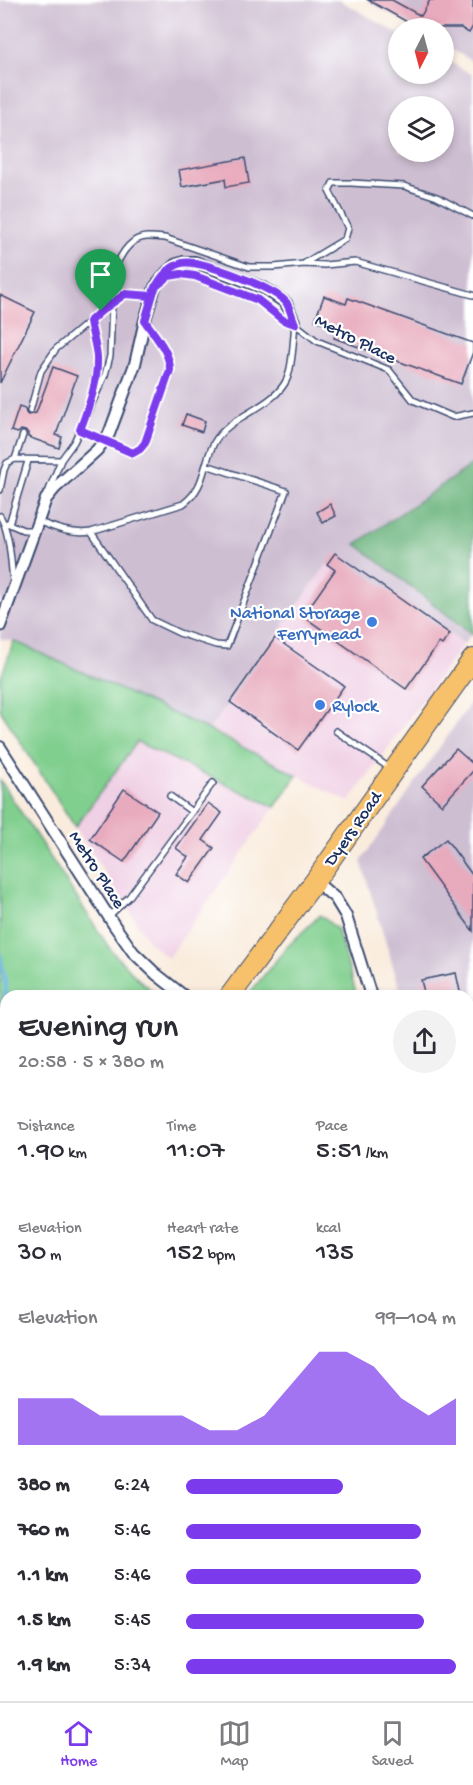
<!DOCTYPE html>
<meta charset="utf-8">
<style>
body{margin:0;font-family:"Gochi Hand",sans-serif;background:#f2f2f3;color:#2b2b33;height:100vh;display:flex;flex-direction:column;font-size:22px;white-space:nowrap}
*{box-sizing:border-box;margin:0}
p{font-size:20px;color:#7c7c81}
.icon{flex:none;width:33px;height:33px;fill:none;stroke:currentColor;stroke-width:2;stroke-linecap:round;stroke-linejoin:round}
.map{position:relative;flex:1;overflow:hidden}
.panel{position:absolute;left:0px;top:990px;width:474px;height:711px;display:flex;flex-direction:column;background:#fff;border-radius:18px 18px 0 0;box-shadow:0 3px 9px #0003}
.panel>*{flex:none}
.needle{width:39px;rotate:186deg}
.buttons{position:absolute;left:388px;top:18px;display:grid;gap:12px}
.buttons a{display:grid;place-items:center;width:66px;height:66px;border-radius:50%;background:#fff;box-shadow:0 3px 9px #0003;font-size:30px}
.pin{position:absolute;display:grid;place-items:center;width:51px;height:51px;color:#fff;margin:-62px -26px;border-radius:50% 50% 50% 0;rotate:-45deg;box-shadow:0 0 6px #0007}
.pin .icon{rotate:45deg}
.round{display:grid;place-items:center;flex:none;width:63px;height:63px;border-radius:32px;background:#f2f2f3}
.headline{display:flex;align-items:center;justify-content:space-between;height:102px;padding:0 18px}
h1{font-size:33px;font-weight:600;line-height:45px}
.stats{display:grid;grid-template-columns:repeat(3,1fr);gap:9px;height:102px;padding:6px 18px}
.stats div{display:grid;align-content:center}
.stats b{font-size:26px;font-weight:600}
.stats small{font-size:16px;font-weight:400}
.stats p{font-size:16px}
.chart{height:168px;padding:12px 18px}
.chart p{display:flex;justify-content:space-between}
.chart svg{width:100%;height:108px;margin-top:6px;fill:#7c3aed;opacity:.7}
ul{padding:0 18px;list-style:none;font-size:20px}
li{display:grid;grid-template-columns:96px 72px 1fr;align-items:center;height:45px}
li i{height:15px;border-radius:8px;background:#7c3aed}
.tab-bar{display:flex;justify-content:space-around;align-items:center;height:84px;border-top:2px solid #e1e1e2;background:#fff;font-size:16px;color:#7c7c81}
.tab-bar a{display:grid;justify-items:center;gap:3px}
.tab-bar .current{color:#7c3aed}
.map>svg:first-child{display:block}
</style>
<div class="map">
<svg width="473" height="1701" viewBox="0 0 473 1701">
<rect width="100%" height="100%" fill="#fff"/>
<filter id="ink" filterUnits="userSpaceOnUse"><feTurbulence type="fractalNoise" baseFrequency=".0167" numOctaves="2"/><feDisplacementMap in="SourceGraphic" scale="12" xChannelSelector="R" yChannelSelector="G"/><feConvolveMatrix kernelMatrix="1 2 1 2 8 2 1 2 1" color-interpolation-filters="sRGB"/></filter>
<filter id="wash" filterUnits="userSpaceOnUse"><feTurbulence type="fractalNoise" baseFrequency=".008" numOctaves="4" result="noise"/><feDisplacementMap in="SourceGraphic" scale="24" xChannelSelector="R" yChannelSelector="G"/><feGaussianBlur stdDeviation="1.35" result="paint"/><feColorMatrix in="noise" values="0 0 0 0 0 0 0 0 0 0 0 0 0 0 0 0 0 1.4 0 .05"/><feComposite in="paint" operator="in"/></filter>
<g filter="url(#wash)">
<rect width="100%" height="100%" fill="#f9ecdd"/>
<path fill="#f0d0e5" d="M 335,553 L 464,644 L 422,700 L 349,802 L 297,775 L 168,958 L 149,942 L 0,710 L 0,680 L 14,641 L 209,730 Z"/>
<path fill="#cebed2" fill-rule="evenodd" d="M 0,0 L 339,0 L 399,34 L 399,74 L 444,74 L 444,59 L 473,75 L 473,631 L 464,644 L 335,553 L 209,730 L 14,641 L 0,639 ZM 399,106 L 444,106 L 444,152 L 399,152 Z
M 366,0 L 473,0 L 473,62 L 444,45 L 444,28 L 415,28 Z
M 473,699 L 473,1233 L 468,1216 L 468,996 L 402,996 L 361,861 Z"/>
<path fill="#80cf8e" stroke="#4e7f76" stroke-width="1.5" d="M 14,641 L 209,730 L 297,775 L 275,807 L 137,742 L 75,827 L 0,710 L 0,680 Z
M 0,780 L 110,949 L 137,978 L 158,996 L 6,996 L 6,1218 L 0,1224 Z
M 320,915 L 337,929 L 357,996 L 247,996 L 287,947 Z
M 468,1356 L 473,1372 L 473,1701 L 439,1701 L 432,1695 L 468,1695 Z"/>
<path fill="#68b279" stroke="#42706c" stroke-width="1.5" d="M 473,464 L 473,634 L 472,634 L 356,544 Z"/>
<path fill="#64b2de" stroke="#40709e" stroke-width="1.5" d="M 0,1312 L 6,1314 L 6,1695 L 432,1695 L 439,1701 L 0,1701 Z"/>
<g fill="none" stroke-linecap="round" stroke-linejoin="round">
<path stroke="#64b2de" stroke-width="4" d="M 0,954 L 6,988 L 0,1039
M 0,1196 L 1,1197
M 468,1639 L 473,1644"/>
</g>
<g id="blocks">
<path fill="#e8aabd" d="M 368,0 L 392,0 L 421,16 L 430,0 L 473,0 L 473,26 L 469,33 L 461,28 L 418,28 Z
M 245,158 L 249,183 L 226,187 L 225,179 L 182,187 L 179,170 Z
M 0,295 L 35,312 L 0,383 Z
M 324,296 L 346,304 L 348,298 L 473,343 L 473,352 L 461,384 L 334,338 L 338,328 L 315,320 Z
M 53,367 L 77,376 L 56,435 L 62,437 L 59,448 L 28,437 L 28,433 L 25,431 L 21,430 L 18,433 L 11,431 L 19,407 L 25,409 L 26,413 L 28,415 L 36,413 Z
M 186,414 L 205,421 L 202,432 L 182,425 Z
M 330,504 L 336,516 L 323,523 L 317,512 Z
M 335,553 L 450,634 L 442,645 L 439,643 L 406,689 L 303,616 L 335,570 L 327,564 Z
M 275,638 L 344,686 L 298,750 L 230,702 Z
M 456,749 L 473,764 L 473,771 L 442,805 L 422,786 Z
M 124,789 L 158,812 L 124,862 L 90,839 Z
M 208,803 L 222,813 L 203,840 L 214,848 L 189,883 L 176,874 L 188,857 L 176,848 Z
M 446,839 L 473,876 L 473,931 L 420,859 Z
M 456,973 L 461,996 L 425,996 L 421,980 Z"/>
</g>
</g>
<g filter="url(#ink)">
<use href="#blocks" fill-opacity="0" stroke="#3c4b71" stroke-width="1.5"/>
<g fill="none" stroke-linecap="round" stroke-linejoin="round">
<g stroke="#3c4b71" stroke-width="8">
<path id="lane" d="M 305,263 L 345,239 L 348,228 L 329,191 L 333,183 L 351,183 L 404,186 L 437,197 L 473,216
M 166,278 L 181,275 L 195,276 L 258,300 L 283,319 L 295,324 L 317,341 L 389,370 L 413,400 L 453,417 L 473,413
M 101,311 C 108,291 115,255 133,242 C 142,235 154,237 165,238 L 249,267 L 274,267 L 304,264 L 325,265 L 355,262 L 473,295
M 90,321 L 97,356 L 92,396
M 30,411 L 41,371 L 56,349 L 112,302 L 125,294 L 152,296
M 80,430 L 133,453 L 140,449 L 145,443 L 170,370 C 170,352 155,336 146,322
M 15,459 L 23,435
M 0,490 L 4,470 L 7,463 L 15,459 L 61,460
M 49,490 L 61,460 L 74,442 L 105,375 L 110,356 L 112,302
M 0,516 C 10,532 11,563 13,581
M 37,521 C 55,528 72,535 91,532 L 183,504 C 206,487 202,466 214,443 C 229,415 274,408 287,379 C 293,365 293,340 295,324
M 7,523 L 23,530 L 34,530
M 9,524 L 28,461
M 91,532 L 152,620 L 179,633 L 216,645 L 227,646 L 286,491 L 206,465
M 336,731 L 391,769
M 170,796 L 192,812
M 109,916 L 129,897 L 213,783
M 0,1271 L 6,1276
M 0,1281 L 6,1282
M 463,1695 L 470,1701"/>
</g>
<g stroke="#3c4b71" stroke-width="14">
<path id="street" d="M 0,626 L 46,499 L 55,488 L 97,450 L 109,434 L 135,364 L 145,320 L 155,287 L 167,272 L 175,265 L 184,262 L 195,262 L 264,288 L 286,303 L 295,324
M 0,747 L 114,925 L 133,952 L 156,974 L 184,996
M 315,881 L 335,898 L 346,916 L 371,996
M 468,1319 L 473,1335"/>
</g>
<g stroke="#3c4b71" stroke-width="22">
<path id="highway" d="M 230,996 L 315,881 L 473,659
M 0,1238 L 6,1232"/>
</g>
<use href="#lane" stroke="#fff" stroke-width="5"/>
<use href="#street" stroke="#fff" stroke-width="10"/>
<use href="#highway" stroke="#f7c06b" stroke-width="20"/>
</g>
</g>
<g fill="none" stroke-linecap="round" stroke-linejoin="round" filter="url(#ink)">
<g stroke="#fff" stroke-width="12">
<path id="route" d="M 101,311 L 90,321 C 92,333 96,345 97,357 C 98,383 89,406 80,430 L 133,453 L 140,449 L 145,443 L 170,370 C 170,351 154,335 145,321 L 155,287 L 169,276 L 181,274 L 195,276 L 258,300 L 283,320 L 295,324 C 292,317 290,308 286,302 C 274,288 199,258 182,263 C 167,267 157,282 152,296 L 125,294 L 101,311"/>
</g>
<use href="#route" stroke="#7c3aed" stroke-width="8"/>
</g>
<g fill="#3f7fe0" stroke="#fff" stroke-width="2">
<circle cx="372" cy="622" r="6"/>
<circle cx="320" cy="705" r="6"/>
</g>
<g text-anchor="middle" stroke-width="4.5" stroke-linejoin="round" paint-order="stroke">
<g font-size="18" fill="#1b2f5e" stroke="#fff">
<text transform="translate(356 338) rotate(27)" y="6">Metro Place</text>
<text transform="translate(352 828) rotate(-55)" y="6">Dyers Road</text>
<text transform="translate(98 869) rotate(57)" y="6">Metro Place</text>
</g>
<g font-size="18" fill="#366cbe" stroke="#fff" text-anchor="end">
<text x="360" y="618">National Storage<tspan x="360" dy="21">Ferrymead</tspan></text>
<text x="332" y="711" text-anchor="start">Rylock</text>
</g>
</g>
</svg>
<div class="buttons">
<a><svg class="needle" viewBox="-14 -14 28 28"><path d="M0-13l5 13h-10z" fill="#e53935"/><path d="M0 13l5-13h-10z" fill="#7c7c81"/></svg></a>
<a><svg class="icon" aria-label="layers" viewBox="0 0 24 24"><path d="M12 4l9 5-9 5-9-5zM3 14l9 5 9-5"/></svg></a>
</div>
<div class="pin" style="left:101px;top:311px;background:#1e9e55"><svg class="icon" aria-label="arrive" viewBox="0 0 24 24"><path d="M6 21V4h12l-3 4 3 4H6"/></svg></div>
<section class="panel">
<div class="headline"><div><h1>Evening run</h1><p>20:58 · 5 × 380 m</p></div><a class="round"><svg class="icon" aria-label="share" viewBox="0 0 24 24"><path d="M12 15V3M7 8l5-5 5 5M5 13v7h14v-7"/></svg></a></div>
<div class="stats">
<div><p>Distance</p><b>1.90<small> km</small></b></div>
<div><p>Time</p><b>11:07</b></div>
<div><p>Pace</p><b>5:51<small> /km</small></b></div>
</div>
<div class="stats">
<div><p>Elevation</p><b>30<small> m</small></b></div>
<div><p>Heart rate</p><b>152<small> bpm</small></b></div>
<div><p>kcal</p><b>135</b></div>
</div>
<div class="chart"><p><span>Elevation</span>99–104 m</p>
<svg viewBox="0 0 160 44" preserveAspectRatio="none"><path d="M0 44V25L10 25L20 25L30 32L40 32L50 32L60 32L70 38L80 38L90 32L100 19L110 6L120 6L130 12L140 25L150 32L160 25V44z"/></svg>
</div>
<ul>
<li><b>380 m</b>6:24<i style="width:58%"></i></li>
<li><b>760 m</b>5:46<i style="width:87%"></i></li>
<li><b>1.1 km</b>5:46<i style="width:87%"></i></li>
<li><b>1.5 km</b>5:45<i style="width:88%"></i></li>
<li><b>1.9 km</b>5:34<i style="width:100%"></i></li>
</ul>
</section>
</div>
<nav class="tab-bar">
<a class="current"><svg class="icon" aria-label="home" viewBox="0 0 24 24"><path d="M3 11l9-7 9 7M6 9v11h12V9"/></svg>Home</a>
<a><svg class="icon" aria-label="map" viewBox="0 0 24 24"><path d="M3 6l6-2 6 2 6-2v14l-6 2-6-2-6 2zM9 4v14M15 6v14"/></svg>Map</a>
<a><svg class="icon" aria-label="saved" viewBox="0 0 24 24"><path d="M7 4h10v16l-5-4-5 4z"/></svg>Saved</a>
</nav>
